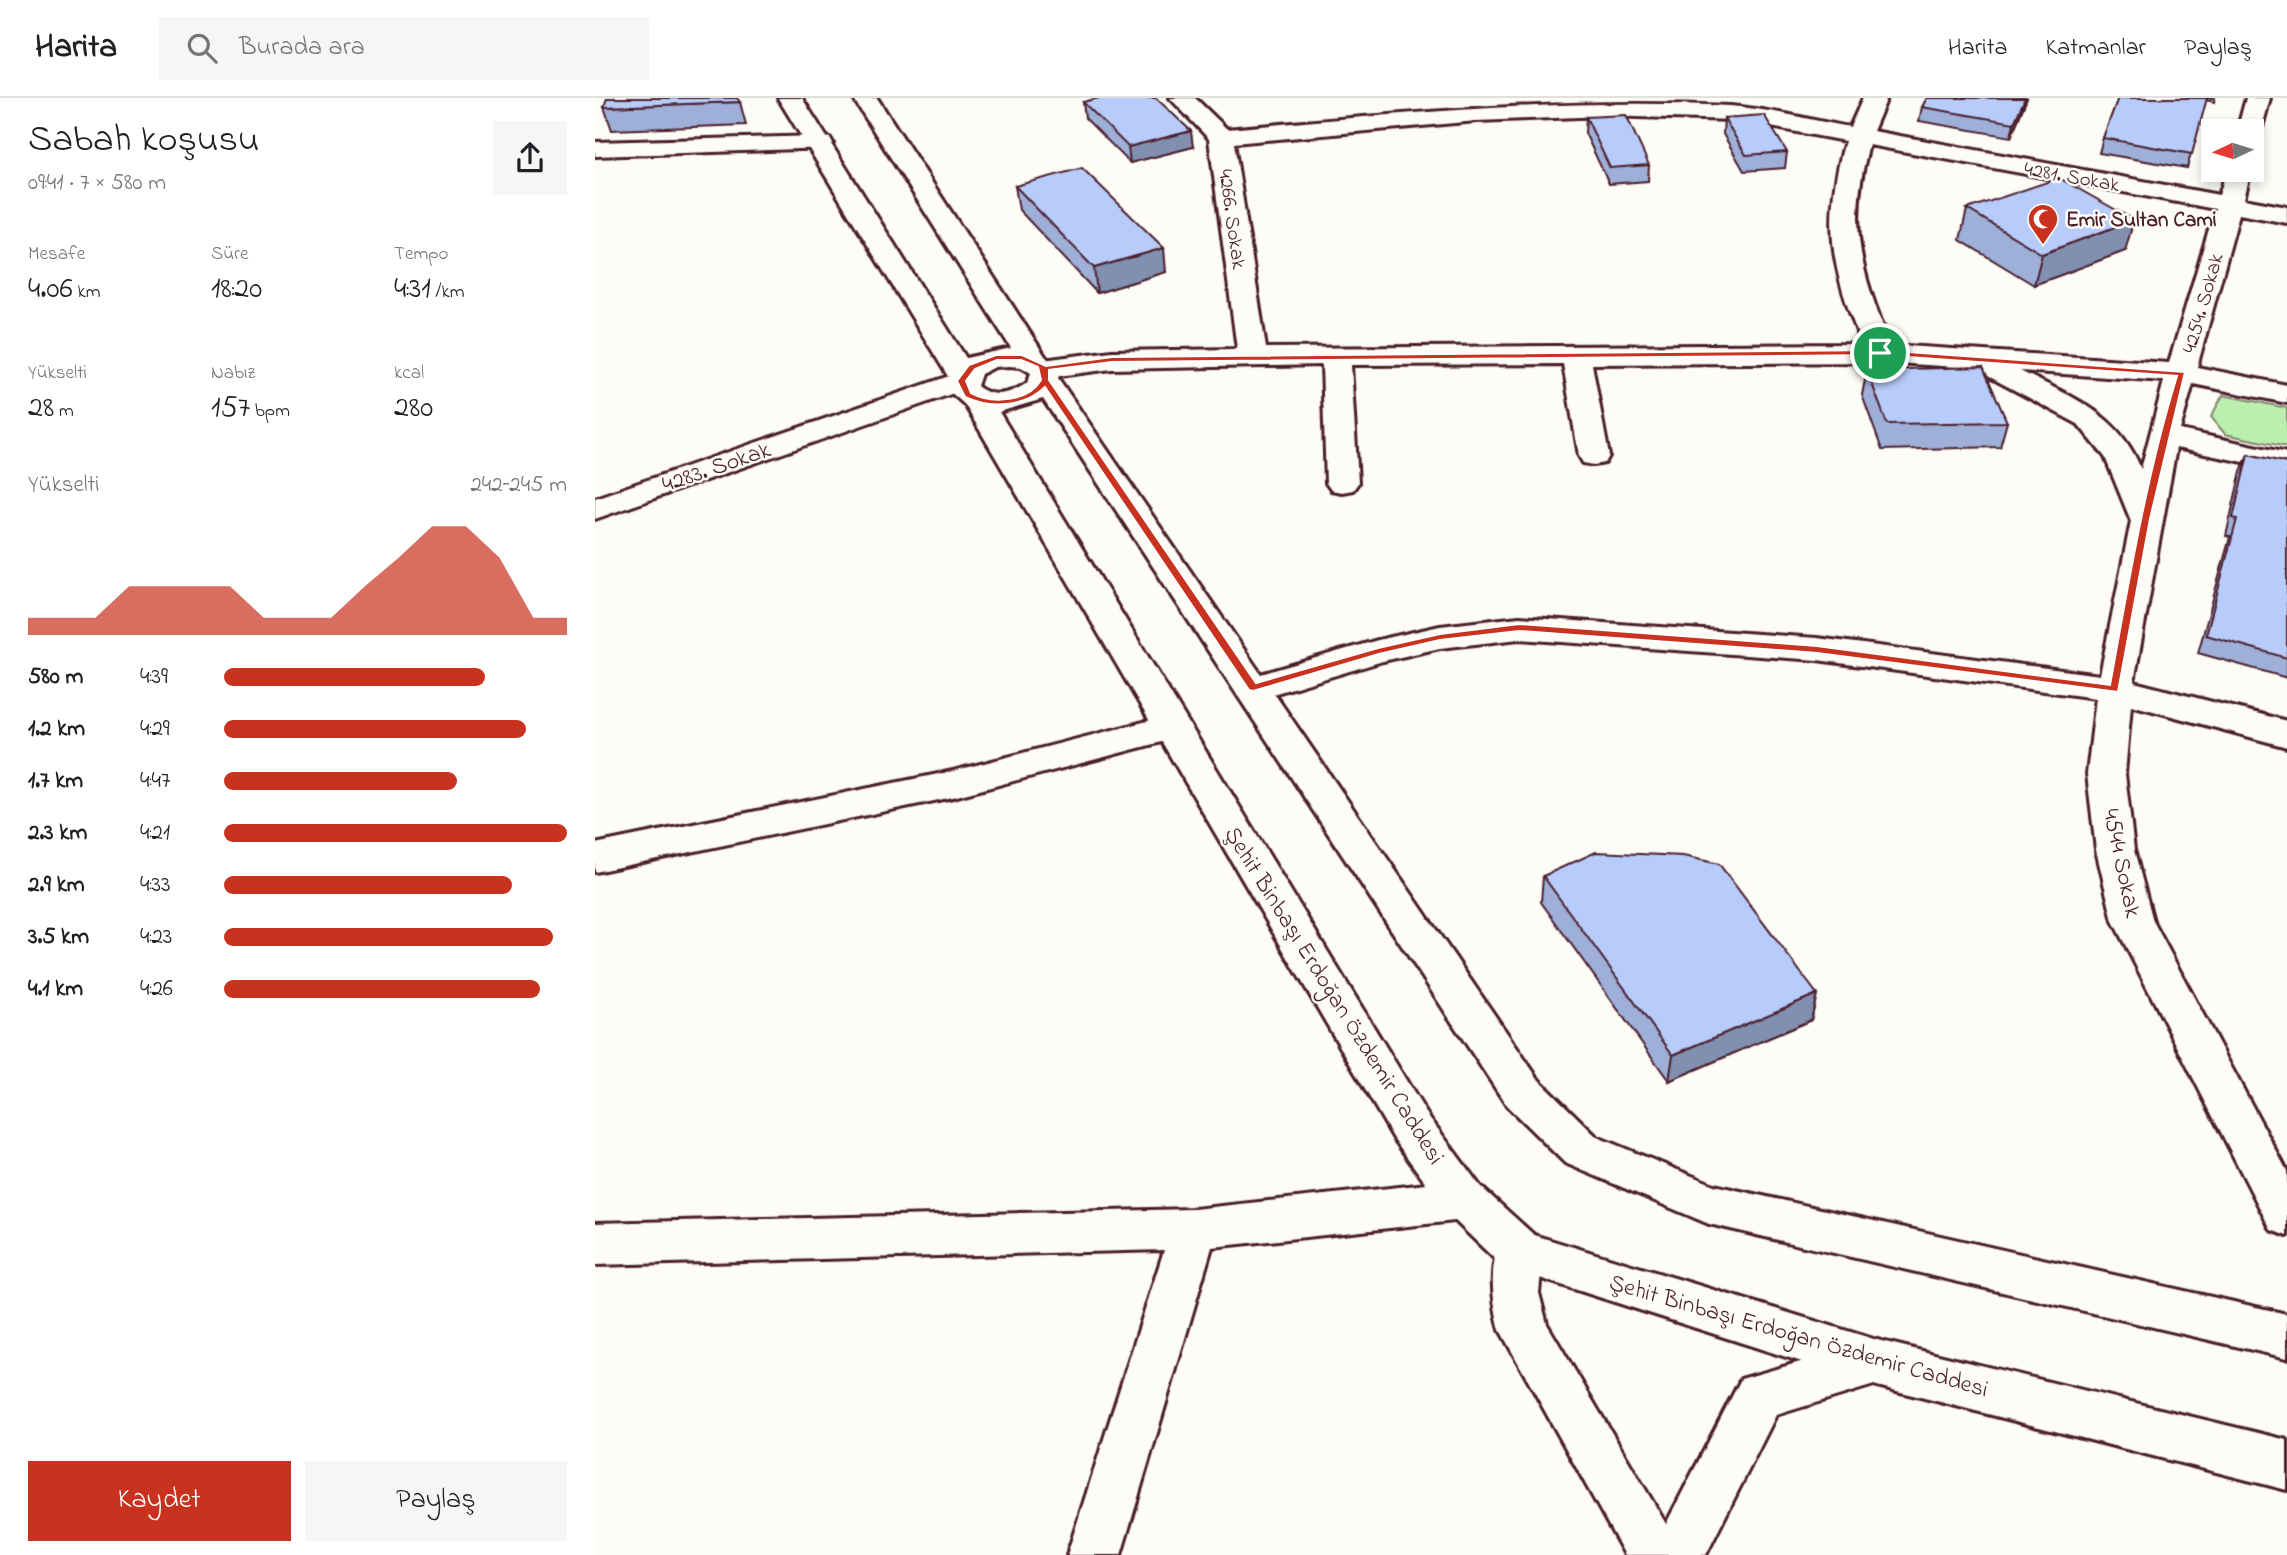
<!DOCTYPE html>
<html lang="tr">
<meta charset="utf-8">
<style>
body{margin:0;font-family:"Indie Flower",sans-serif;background:#f6f6f6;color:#202124;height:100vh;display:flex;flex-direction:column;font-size:26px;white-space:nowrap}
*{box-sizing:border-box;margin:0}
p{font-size:23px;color:#757577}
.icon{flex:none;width:38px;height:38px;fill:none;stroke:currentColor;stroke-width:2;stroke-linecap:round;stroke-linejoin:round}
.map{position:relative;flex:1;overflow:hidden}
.drawer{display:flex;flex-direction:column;background:#fff;width:595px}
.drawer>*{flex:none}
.needle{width:46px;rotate:266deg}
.tools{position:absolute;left:1606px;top:21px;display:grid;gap:14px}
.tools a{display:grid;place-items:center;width:63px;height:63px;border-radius:0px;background:#fff;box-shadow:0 4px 10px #0003;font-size:35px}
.pin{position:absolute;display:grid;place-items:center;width:60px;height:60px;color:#fff;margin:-30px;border:4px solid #fff;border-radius:50%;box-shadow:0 2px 7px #0007}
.round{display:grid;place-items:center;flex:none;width:74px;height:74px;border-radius:0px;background:#f6f6f6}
.headline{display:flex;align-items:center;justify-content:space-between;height:119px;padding:0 28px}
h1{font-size:38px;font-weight:600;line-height:52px}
.figures{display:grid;grid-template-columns:repeat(3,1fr);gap:10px;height:119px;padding:7px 28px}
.figures div{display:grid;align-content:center}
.figures b{font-size:30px;font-weight:600}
.figures small{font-size:19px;font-weight:400}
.figures p{font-size:19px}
.chart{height:196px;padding:14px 28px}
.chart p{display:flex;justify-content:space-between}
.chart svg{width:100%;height:126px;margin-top:7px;fill:#c8321e;opacity:.7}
.primary-button{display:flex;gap:14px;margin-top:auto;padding:14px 28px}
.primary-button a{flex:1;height:80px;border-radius:0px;background:#c8321e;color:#fff;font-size:28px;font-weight:600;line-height:80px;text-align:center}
.primary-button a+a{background:#f6f6f6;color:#202124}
ul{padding:0 28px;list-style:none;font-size:23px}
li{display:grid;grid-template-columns:112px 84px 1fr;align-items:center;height:52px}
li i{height:18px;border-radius:9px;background:#c8321e}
header{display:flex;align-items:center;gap:42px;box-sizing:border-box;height:98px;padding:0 35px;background:#fff;border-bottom:2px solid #e0e0e0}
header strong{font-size:33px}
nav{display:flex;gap:38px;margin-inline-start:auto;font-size:24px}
.search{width:490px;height:63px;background:#f6f6f6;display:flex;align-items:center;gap:18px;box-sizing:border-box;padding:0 24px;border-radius:0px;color:#757577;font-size:26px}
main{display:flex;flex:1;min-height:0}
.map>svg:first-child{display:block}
</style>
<header>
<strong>Harita</strong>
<div class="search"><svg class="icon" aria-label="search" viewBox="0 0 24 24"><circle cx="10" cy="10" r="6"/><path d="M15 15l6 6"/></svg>Burada ara</div>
<nav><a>Harita</a><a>Katmanlar</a><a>Paylaş</a></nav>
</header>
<main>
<section class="drawer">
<div class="headline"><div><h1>Sabah koşusu</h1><p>09:41 · 7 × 580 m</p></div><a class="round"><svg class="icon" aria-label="share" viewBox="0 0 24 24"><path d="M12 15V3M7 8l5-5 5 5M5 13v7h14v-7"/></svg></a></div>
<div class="figures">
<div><p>Mesafe</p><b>4.06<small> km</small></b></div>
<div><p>Süre</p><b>18:20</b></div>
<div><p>Tempo</p><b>4:31<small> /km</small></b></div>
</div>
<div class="figures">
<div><p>Yükselti</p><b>28<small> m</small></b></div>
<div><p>Nabız</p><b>157<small> bpm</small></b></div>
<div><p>kcal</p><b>280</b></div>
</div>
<div class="chart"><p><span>Yükselti</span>242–245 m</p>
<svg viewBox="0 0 160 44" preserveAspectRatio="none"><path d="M0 44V38L10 38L20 38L30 27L40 27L50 27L60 27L70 38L80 38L90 38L100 27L110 17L120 6L130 6L140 17L150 38L160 38V44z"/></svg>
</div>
<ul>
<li><b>580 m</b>4:39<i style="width:76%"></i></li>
<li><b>1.2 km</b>4:29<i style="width:88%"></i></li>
<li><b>1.7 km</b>4:47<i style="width:68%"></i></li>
<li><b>2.3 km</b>4:21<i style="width:100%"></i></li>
<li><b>2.9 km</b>4:33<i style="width:84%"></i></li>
<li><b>3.5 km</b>4:23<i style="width:96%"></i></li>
<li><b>4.1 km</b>4:26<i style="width:92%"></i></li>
</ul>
<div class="primary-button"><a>Kaydet</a><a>Paylaş</a></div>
</section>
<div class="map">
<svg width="1692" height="1457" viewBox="0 0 1692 1457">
<rect width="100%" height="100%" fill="#fdfcf7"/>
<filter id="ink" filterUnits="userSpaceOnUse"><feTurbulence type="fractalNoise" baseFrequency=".0143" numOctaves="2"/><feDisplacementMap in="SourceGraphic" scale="14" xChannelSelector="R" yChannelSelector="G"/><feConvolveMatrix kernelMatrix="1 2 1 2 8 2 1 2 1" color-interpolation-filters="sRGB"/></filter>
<g filter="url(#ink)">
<path fill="#bbefaf" stroke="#82876d" stroke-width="2" d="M 1628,297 L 1692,310 L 1692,349 L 1630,336 L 1616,319 Z"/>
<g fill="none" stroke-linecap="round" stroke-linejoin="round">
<g stroke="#4a1f2b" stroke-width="6">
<path id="street" d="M 575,0 L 600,0 L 632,31 C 799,16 967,0 1135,8 C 1175,11 1216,22 1255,29 L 1268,0 L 1292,0 L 1278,33 L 1624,97 L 1632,72 L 1656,72 L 1649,101 L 1692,109 L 1692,125 L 1644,116 L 1602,269 L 1692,287 L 1692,305 L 1598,286 L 1585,332 L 1692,355 L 1692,373 L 1581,350 L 1539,584 L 1692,623 L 1692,649 L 1536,607 L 1530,676 L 1539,752 L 1558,823 L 1692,1073 L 1692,1138 L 1676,1132 L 1518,823 L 1501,752 L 1492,676 L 1501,600 L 1222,562 L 924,541 L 845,550 L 788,563 L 658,602 L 645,598 L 640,590 L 645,582 L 783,542 L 845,528 L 924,519 L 1222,540 L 1505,577 L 1536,423 L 1510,359 L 1483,326 L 1378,270 L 1285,264 L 997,266 L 1014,358 L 1010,365 L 999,367 L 988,365 L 984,358 L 968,266 L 756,267 L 763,385 L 758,392 L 747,394 L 736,392 L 731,385 L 727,267 L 517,271 L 448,280 L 438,277 L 433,271 L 438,265 L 448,262 L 517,253 L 642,251 L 614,41 ZM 1010,18 L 1138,22 L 1250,43 C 1227,123 1236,171 1267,246 L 671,250 L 639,45 L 882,23 ZM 1274,47 L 1620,111 L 1574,265 L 1296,247 C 1265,174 1252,126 1274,47 ZM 1425,273 L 1569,283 L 1546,371 C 1523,314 1476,299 1425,273 Z
M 1651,0 L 1675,0 L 1666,33 L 1657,40 L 1657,33 L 1642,33 Z
M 226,38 L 235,40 L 238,45 L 235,50 L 0,58 L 0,44 Z
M 366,274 L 376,277 L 381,283 L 376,289 L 0,421 L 0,400 Z
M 576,617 L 589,620 L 594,629 L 589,638 L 358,699 L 0,774 L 0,746 L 358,673 Z
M 869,1082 L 885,1088 L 892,1102 L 885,1116 L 869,1122 L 617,1149 L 526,1457 L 472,1457 L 569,1152 L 0,1167 L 0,1125 L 599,1111 Z
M 924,1132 L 941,1138 L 948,1153 L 944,1195 L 952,1226 L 1071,1426 L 1146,1281 L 1282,1242 L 1299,1249 L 1307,1265 L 1299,1281 L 1181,1317 L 1111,1457 L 1030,1457 L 905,1232 C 897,1200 893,1169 907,1138 Z"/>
</g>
<g stroke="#4a1f2b" stroke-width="6">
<path id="secondary" d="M 183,0 L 207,0 L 371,260 L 416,250 L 258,0 L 282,0 L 450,258 L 466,274 L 463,280 L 944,982 L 1002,1039 L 1119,1087 L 1692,1216 L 1692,1260 L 1114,1126 L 970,1065 L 912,1008 L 448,301 L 404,314 L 831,1015 L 885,1088 L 939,1137 L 1282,1242 L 1692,1342 L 1692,1392 L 1282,1288 L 907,1168 L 853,1116 L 799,1041 L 370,307 L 352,291 L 354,280 ZM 414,268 L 426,269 L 436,275 L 432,285 C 416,296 398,301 382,288 L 386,276 L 400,269 Z"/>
</g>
<use href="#street" fill="#fdfcf7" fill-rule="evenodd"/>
<use href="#secondary" fill="#fdfcf7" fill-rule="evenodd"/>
</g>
<path fill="#9eafd8" stroke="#4a1f2b" stroke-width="2" d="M 1332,0 L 1432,0 L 1416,39 L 1324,23 L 1327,9 Z
M 1523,0 L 1620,0 L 1619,4 L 1611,2 L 1592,70 L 1504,55 L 1508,40 Z
M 145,4 L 151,27 L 17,32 L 9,9 Z
M 488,4 L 598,49 L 535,65 L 490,20 Z
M 991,19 L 1054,67 L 1053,83 L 1014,86 L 990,35 Z
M 1129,20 L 1192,54 L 1190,70 L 1149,73 L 1128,36 Z
M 420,88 L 571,174 L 502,195 L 424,112 Z
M 1372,111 L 1530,153 L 1439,187 L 1365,142 Z
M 1272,272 L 1412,324 L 1405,349 L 1287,352 L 1267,297 Z
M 1653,356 L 1692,365 L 1692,580 L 1603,555 L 1635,439 L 1631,438 L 1646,373 Z
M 948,778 L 1222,896 L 1216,922 L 1074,983 L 946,804 Z"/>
<path fill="#818fb0" stroke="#4a1f2b" stroke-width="2" d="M 1430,0 L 1432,0 L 1416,39 L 1419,25 Z
M 596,33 L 598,49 L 535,65 L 533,49 Z
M 1539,122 L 1530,153 L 1439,187 L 1447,156 Z
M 569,150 L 571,174 L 502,195 L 499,170 Z
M 1222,896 L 1216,922 L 1074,983 L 1078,957 Z"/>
<path fill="#b8ccfb" stroke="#4a1f2b" stroke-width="2" d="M 12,0 L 142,0 L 145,4 L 9,9 Z
M 504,0 L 561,0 L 596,33 L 533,49 L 488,4 Z
M 1332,0 L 1430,0 L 1419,25 L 1327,9 Z
M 1523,0 L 1612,0 L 1597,56 L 1508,40 Z
M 1031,17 L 1054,67 L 1015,70 L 991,19 Z
M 1169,17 L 1192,54 L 1151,57 L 1129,20 Z
M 487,70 L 569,150 L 499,170 L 420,88 Z
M 1464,80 L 1539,122 L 1447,156 L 1372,111 Z
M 1388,269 L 1412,324 L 1292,326 L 1272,272 Z
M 1653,356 L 1692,365 L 1692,560 L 1611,537 L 1642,421 L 1638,420 Z
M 1001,754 L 1088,758 L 1124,766 L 1222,896 L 1078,957 L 948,778 Z"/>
</g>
<path fill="#c8321e" stroke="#fff" stroke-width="2" fill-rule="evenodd" d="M 1285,252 L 1590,274 L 1555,421 L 1523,594 L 1222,555 L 924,533 L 845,542 L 784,556 L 658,593 L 654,592 L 450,289 C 430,309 395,311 370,299 L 362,283 L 374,267 L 401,257 L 427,257 L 451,268 L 517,259 ZM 1285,257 L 1582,278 C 1551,379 1534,483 1515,587 L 1222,548 L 924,526 L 845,536 L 783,550 L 661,585 L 454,282 L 454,272 L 517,264 ZM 402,262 L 426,262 L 443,269 L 446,282 C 433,304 397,306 376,295 L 371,283 L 380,271 Z"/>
<defs>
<g id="mosque-pin" transform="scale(1.575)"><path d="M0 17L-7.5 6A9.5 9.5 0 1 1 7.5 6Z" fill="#c8321e" stroke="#fdfcf7"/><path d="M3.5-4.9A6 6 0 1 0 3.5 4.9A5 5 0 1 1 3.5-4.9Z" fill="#fff"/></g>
</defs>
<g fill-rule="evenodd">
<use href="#mosque-pin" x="1448" y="121"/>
</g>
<g text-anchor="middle" stroke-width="5" stroke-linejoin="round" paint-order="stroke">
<g font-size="21" fill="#4a1f2b" stroke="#fdfcf7">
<text transform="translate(1477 78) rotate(10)" y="7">4281. Sokak</text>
<text transform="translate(638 121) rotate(82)" y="7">4266. Sokak</text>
<text transform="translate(1607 205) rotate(-74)" y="7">4254. Sokak</text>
</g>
<g font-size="21" font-weight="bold" fill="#4a1f2b" stroke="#fdfcf7" text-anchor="start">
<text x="1471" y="128">Emir Sultan Cami</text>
</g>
<g font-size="24" fill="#4a1f2b" stroke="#fdfcf7">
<text transform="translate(121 368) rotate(-19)" y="8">4283. Sokak</text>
<text transform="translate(1528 765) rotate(78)" y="8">4544 Sokak</text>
<text transform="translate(740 897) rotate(58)" y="8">Şehit Binbaşı Erdoğan Özdemir Caddesi</text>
<text transform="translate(1204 1237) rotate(16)" y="8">Şehit Binbaşı Erdoğan Özdemir Caddesi</text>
</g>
</g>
</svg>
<div class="tools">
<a><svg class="needle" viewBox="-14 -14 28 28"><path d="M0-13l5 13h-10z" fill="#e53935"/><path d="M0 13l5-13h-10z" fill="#757577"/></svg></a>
</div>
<div class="pin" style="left:1285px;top:255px;background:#1e9e55"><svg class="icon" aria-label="arrive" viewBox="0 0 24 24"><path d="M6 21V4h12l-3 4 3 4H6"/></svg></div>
</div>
</main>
